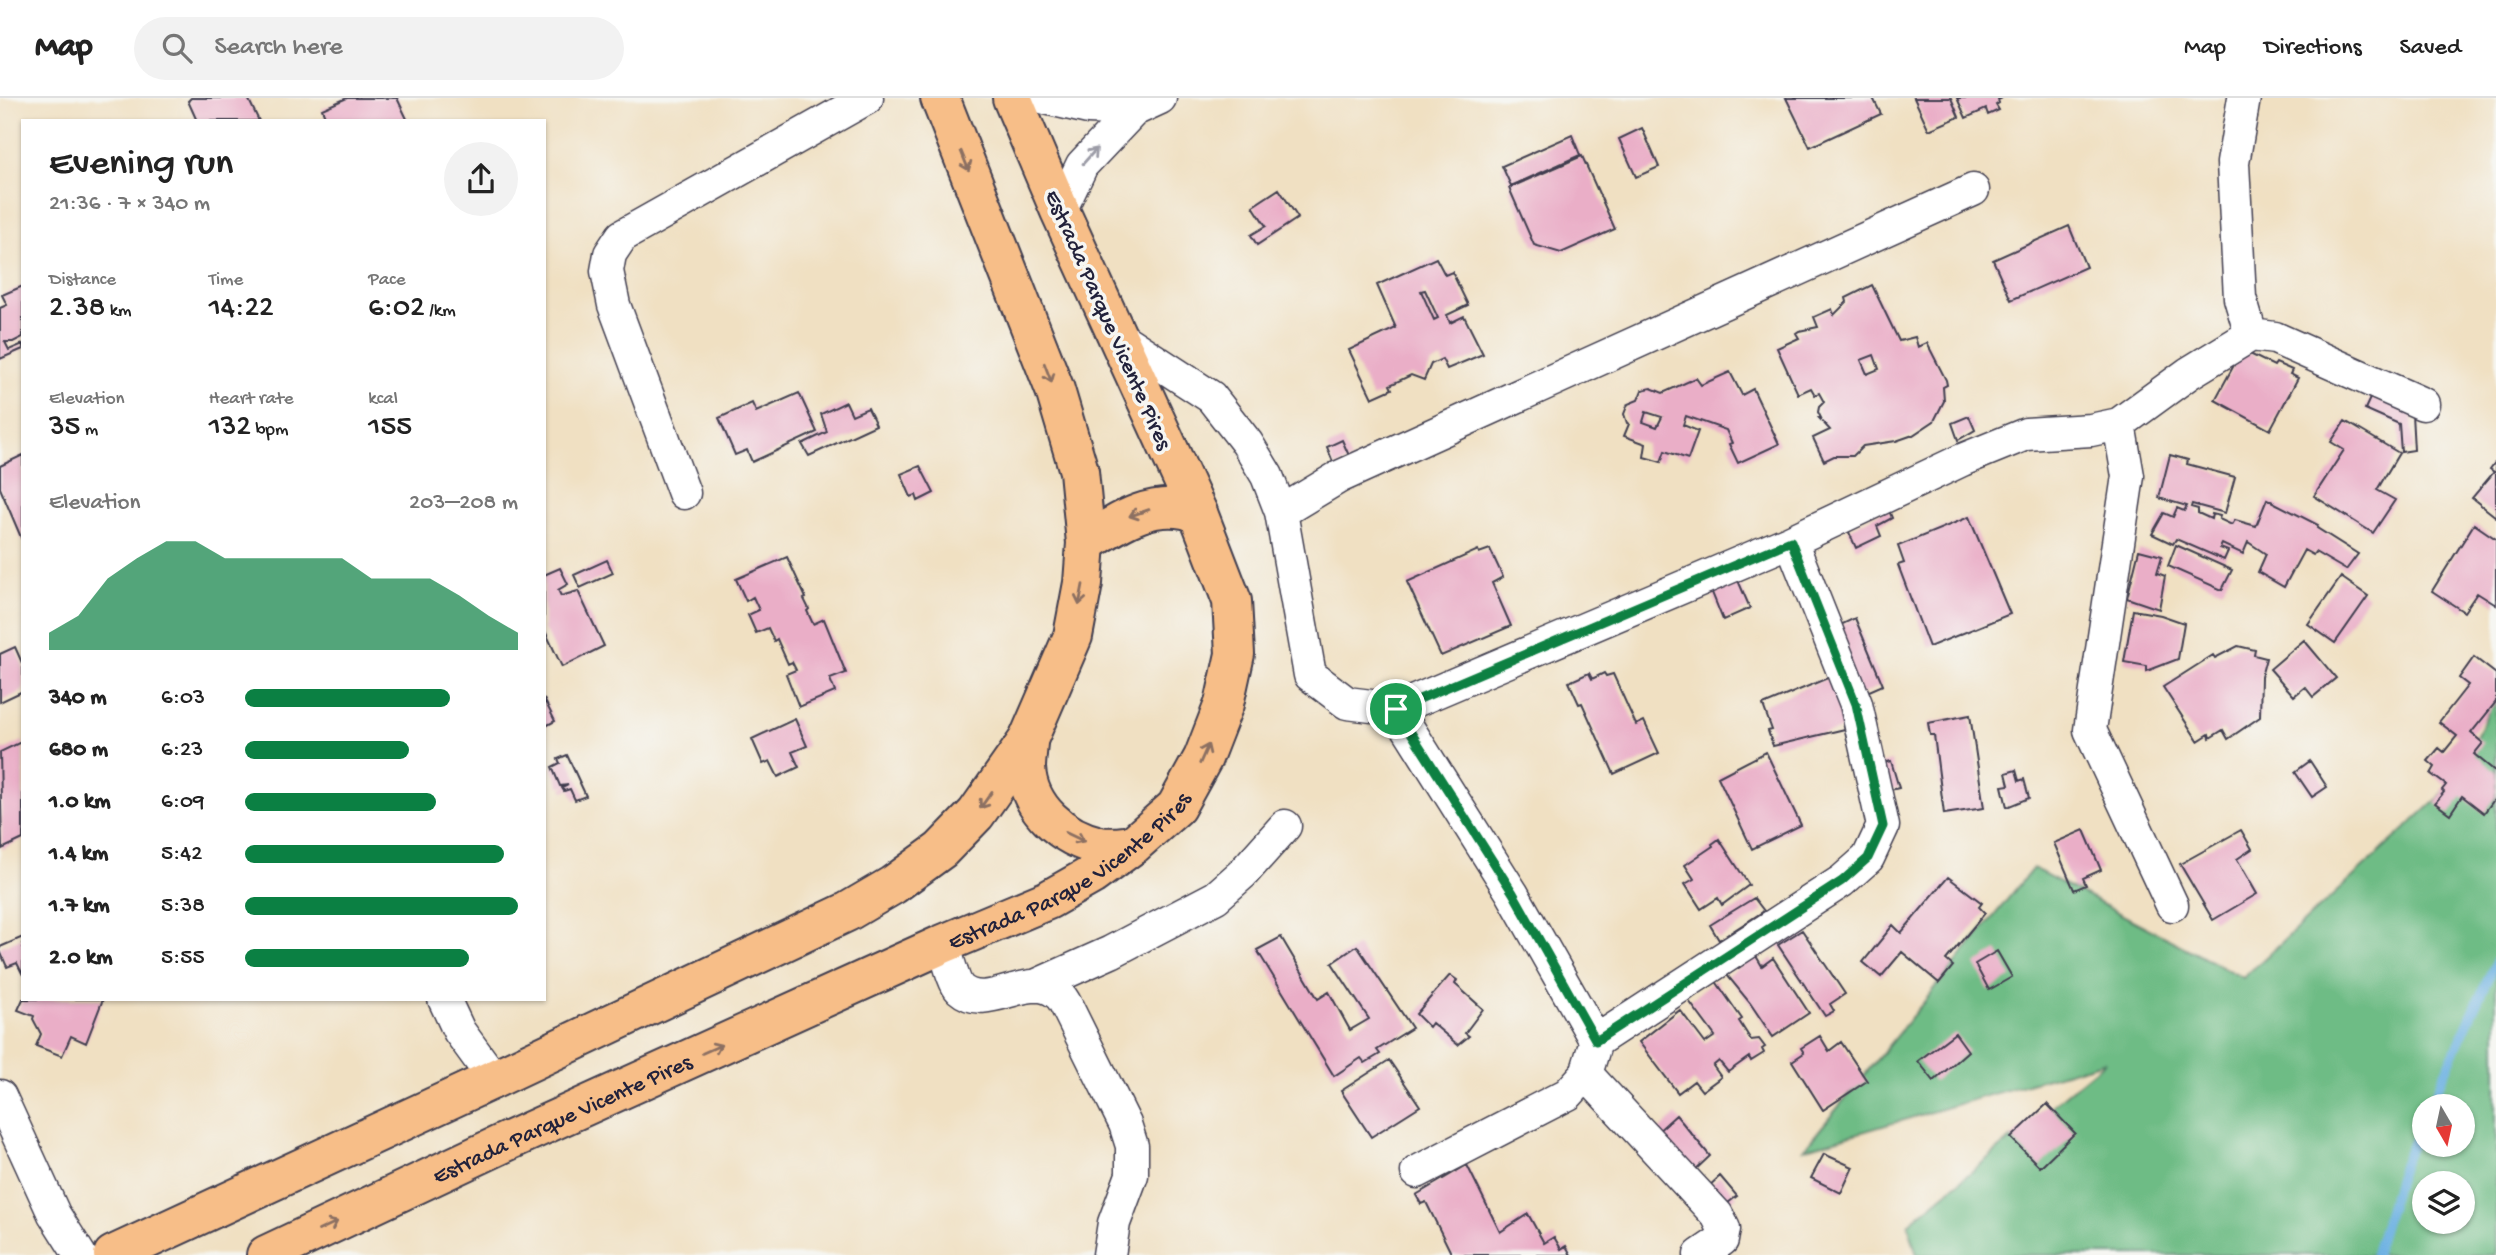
<!DOCTYPE html>
<meta charset="utf-8">
<style>
body{margin:0;font-family:"Gochi Hand",sans-serif;background:#f2f2f2;color:#222;height:100vh;display:flex;flex-direction:column;font-size:26px;white-space:nowrap}
*{box-sizing:border-box;margin:0}
p{font-size:23px;color:#767676}
.icon{flex:none;width:38px;height:38px;fill:none;stroke:currentColor;stroke-width:2;stroke-linecap:round;stroke-linejoin:round}
.map{position:relative;flex:1;overflow:hidden}
.panel{position:absolute;left:21px;top:21px;width:525px;height:882px;display:flex;flex-direction:column;background:#fff;border-radius:0px;box-shadow:0 2px 5px #0004}
.panel>*{flex:none}
.needle{width:46px;rotate:171deg}
.controls{position:absolute;left:2412px;top:996px;display:grid;gap:14px}
.controls a{display:grid;place-items:center;width:63px;height:63px;border-radius:50%;background:#fff;box-shadow:0 2px 5px #0004;font-size:35px}
.pin{position:absolute;display:grid;place-items:center;width:60px;height:60px;color:#fff;margin:-30px;border:4px solid #fff;border-radius:50%;box-shadow:0 2px 7px #0007}
.round{display:grid;place-items:center;flex:none;width:74px;height:74px;border-radius:37px;background:#f2f2f2}
.headline{display:flex;align-items:center;justify-content:space-between;height:119px;padding:0 28px}
h1{font-size:38px;font-weight:600;line-height:52px}
.metrics{display:grid;grid-template-columns:repeat(3,1fr);gap:10px;height:119px;padding:7px 28px}
.metrics div{display:grid;align-content:center}
.metrics b{font-size:30px;font-weight:600}
.metrics small{font-size:19px;font-weight:400}
.metrics p{font-size:19px}
.chart{height:196px;padding:14px 28px}
.chart p{display:flex;justify-content:space-between}
.chart svg{width:100%;height:126px;margin-top:7px;fill:#0b8043;opacity:.7}
ul{padding:0 28px;list-style:none;font-size:23px}
li{display:grid;grid-template-columns:112px 84px 1fr;align-items:center;height:52px}
li i{height:18px;border-radius:9px;background:#0b8043}
header{display:flex;align-items:center;gap:42px;box-sizing:border-box;height:98px;padding:0 35px;background:#fff;border-bottom:2px solid #e0e0e0}
header strong{font-size:33px}
nav{display:flex;gap:38px;margin-inline-start:auto;font-size:24px}
.search{width:490px;height:63px;background:#f2f2f2;display:flex;align-items:center;gap:18px;box-sizing:border-box;padding:0 24px;border-radius:38px;color:#767676;font-size:26px}
.map>svg:first-child{display:block}
</style>
<header>
<strong>Map</strong>
<div class="search"><svg class="icon" aria-label="search" viewBox="0 0 24 24"><circle cx="10" cy="10" r="6"/><path d="M15 15l6 6"/></svg>Search here</div>
<nav><a>Map</a><a>Directions</a><a>Saved</a></nav>
</header>
<div class="map">
<svg width="2496" height="1157" viewBox="0 0 2496 1157">
<rect width="100%" height="100%" fill="#f6f6f2"/>
<filter id="ink" filterUnits="userSpaceOnUse"><feTurbulence type="fractalNoise" baseFrequency=".0143" numOctaves="2"/><feDisplacementMap in="SourceGraphic" scale="14" xChannelSelector="R" yChannelSelector="G"/><feConvolveMatrix kernelMatrix="1 2 1 2 8 2 1 2 1" color-interpolation-filters="sRGB"/></filter>
<filter id="wash" filterUnits="userSpaceOnUse"><feTurbulence type="fractalNoise" baseFrequency=".00686" numOctaves="4" result="noise"/><feDisplacementMap in="SourceGraphic" scale="28" xChannelSelector="R" yChannelSelector="G"/><feGaussianBlur stdDeviation="1.57" result="paint"/><feColorMatrix in="noise" values="0 0 0 0 0 0 0 0 0 0 0 0 0 0 0 0 0 1.4 0 .05"/><feComposite in="paint" operator="in"/></filter>
<g filter="url(#wash)">
<rect width="100%" height="100%" fill="#f0e0c2"/>
<path fill="#6ebc85" stroke="#486f60" stroke-width="2" fill-rule="evenodd" d="M 2496,597 L 2496,1157 L 1917,1157 L 1908,1126 L 2106,963 L 1804,1051 L 2033,770 L 2243,880 L 2454,686 ZM 2424,1008 L 2462,1008 L 2462,1046 L 2424,1046 ZM 2424,1085 L 2462,1085 L 2462,1124 L 2424,1124 Z"/>
<g fill="none" stroke-linecap="round" stroke-linejoin="round">
<path stroke="#6cb1e2" stroke-width="9" d="M 2430,1008 L 2496,863
M 2375,1157 L 2403,1066 L 2424,1021"/>
</g>
<g id="blocks">
<path fill="#eaaec7" fill-rule="evenodd" d="M 191,0 L 248,0 L 259,23 L 197,23 L 188,3 Z
M 347,0 L 397,0 L 408,23 L 327,23 L 322,11 Z
M 1786,0 L 1873,0 L 1881,16 L 1810,49 Z
M 1914,0 L 1951,0 L 1959,19 L 1929,32 Z
M 1957,0 L 2002,0 L 1998,2 L 1999,5 L 1996,7 L 1999,12 L 1988,17 L 1986,11 L 1966,20 Z
M 1642,30 L 1659,69 L 1636,79 L 1619,41 Z
M 1572,37 L 1580,57 L 1511,88 L 1502,68 Z
M 1582,58 L 1615,131 L 1561,155 L 1534,147 L 1509,90 Z
M 1279,91 L 1298,120 L 1257,147 L 1251,137 L 1266,128 L 1253,108 Z
M 2069,128 L 2086,169 L 2011,202 L 1993,162 Z
M 1436,160 L 1445,177 L 1452,174 L 1468,207 L 1447,217 L 1450,225 L 1464,218 L 1483,256 L 1447,271 L 1442,261 L 1431,266 L 1424,282 L 1411,277 L 1390,287 L 1392,291 L 1372,300 L 1349,252 L 1396,230 L 1377,187 ZM 1425,192 L 1438,220 L 1434,222 L 1421,193 Z
M 1872,187 L 1899,243 L 1915,239 L 1918,249 L 1927,245 L 1946,282 L 1947,287 L 1943,289 L 1944,303 L 1934,323 L 1913,337 L 1896,343 L 1863,348 L 1853,358 L 1834,358 L 1824,363 L 1813,340 L 1830,332 L 1819,320 L 1821,320 L 1818,314 L 1819,309 L 1824,304 L 1819,295 L 1815,297 L 1811,290 L 1798,296 L 1777,250 L 1799,240 L 1796,235 L 1799,233 L 1818,229 L 1814,219 L 1832,211 L 1834,217 L 1847,204 L 1846,200 ZM 1874,257 L 1879,271 L 1867,276 L 1861,262 Z
M 23,188 L 23,239 L 13,244 L 5,244 L 9,252 L 23,246 L 23,251 L 0,261 L 0,210 L 7,207 L 2,197 Z
M 2240,256 L 2250,256 L 2274,268 L 2276,265 L 2292,272 L 2290,276 L 2298,280 L 2270,332 L 2215,302 Z
M 1730,274 L 1742,297 L 1753,291 L 1779,346 L 1738,365 L 1729,346 L 1732,345 L 1726,332 L 1686,318 L 1683,327 L 1698,333 L 1688,361 L 1665,353 L 1661,364 L 1644,359 L 1646,346 L 1624,338 L 1629,326 L 1627,325 L 1624,316 L 1628,306 L 1638,302 L 1642,292 L 1651,290 L 1663,295 L 1696,280 L 1701,287 ZM 1646,314 L 1662,319 L 1657,329 L 1643,324 Z
M 799,295 L 817,334 L 752,364 L 747,352 L 735,357 L 719,320 L 752,305 L 756,314 Z
M 2371,298 L 2412,316 L 2414,352 L 2401,354 L 2399,326 L 2365,311 Z
M 846,304 L 852,317 L 868,310 L 876,327 L 809,358 L 802,346 L 827,334 L 821,316 Z
M 1969,318 L 1975,332 L 1958,342 L 1952,325 Z
M 2345,323 L 2399,355 L 2377,392 L 2395,402 L 2373,435 L 2314,398 L 2344,352 L 2331,344 Z
M 1342,342 L 1351,362 L 1335,369 L 1327,349 Z
M 23,357 L 23,444 L 0,390 L 0,368 Z
M 2170,357 L 2188,362 L 2187,366 L 2235,379 L 2225,415 L 2192,406 L 2191,409 L 2198,411 L 2198,415 L 2211,421 L 2212,416 L 2220,418 L 2219,421 L 2232,427 L 2235,422 L 2256,428 L 2267,401 L 2318,427 L 2317,430 L 2358,456 L 2346,472 L 2315,454 L 2313,457 L 2304,452 L 2284,489 L 2258,474 L 2266,456 L 2248,444 L 2243,456 L 2222,446 L 2220,450 L 2228,453 L 2224,462 L 2176,441 L 2173,446 L 2152,436 L 2164,415 L 2173,419 L 2177,410 L 2184,413 L 2187,408 L 2159,400 Z
M 2496,363 L 2496,419 L 2472,400 L 2494,374 L 2490,371 Z
M 920,368 L 934,395 L 918,403 L 916,397 L 911,399 L 901,376 Z
M 1888,410 L 1892,420 L 1877,428 L 1881,438 L 1856,450 L 1848,432 Z
M 1969,419 L 2010,516 L 1929,549 L 1898,467 L 1904,465 L 1898,448 Z
M 2474,426 L 2496,441 L 2496,507 L 2477,495 L 2464,514 L 2432,493 Z
M 2176,447 L 2232,472 L 2222,492 L 2168,468 Z
M 1490,451 L 1503,479 L 1492,485 L 1511,528 L 1441,558 L 1407,484 L 1478,452 L 1479,455 Z
M 2139,452 L 2162,458 L 2157,475 L 2165,478 L 2159,511 L 2127,500 Z
M 787,459 L 806,500 L 804,501 L 809,511 L 807,513 L 813,526 L 824,521 L 846,575 L 830,581 L 835,594 L 799,609 L 786,576 L 796,572 L 792,564 L 788,566 L 777,541 L 774,543 L 768,530 L 756,535 L 748,517 L 759,512 L 753,499 L 746,503 L 736,481 Z
M 607,462 L 613,475 L 580,490 L 574,477 Z
M 560,470 L 568,486 L 558,492 L 561,498 L 578,493 L 604,548 L 562,569 L 544,531 L 544,477 Z
M 2341,479 L 2368,498 L 2335,545 L 2308,526 Z
M 1737,480 L 1750,510 L 1723,522 L 1711,492 Z
M 2133,512 L 2161,517 L 2184,525 L 2178,561 L 2147,573 L 2147,568 L 2124,564 Z
M 1855,520 L 1883,587 L 1844,604 L 1834,530 Z
M 2304,542 L 2336,580 L 2313,599 L 2305,589 L 2294,598 L 2270,571 Z
M 2238,548 L 2255,552 L 2254,557 L 2266,560 L 2261,579 L 2260,619 L 2228,641 L 2223,632 L 2210,640 L 2209,636 L 2198,643 L 2163,589 L 2213,557 L 2215,560 Z
M 15,549 L 23,567 L 23,593 L 0,604 L 0,556 Z
M 2474,559 L 2496,576 L 2496,604 L 2471,635 L 2483,645 L 2474,656 L 2496,674 L 2496,699 L 2484,715 L 2462,698 L 2450,716 L 2435,705 L 2444,694 L 2442,692 L 2446,687 L 2431,676 L 2435,669 L 2428,663 L 2439,650 L 2444,654 L 2457,638 L 2439,624 L 2468,587 L 2459,580 Z
M 1589,575 L 1592,581 L 1604,575 L 1606,578 L 1613,576 L 1636,627 L 1644,623 L 1659,655 L 1614,676 L 1582,605 L 1579,606 L 1569,584 Z
M 1830,579 L 1849,630 L 1773,648 L 1768,633 L 1772,632 L 1763,607 Z
M 544,601 L 555,623 L 544,629 Z
M 1970,617 L 1984,710 L 1944,716 L 1934,637 L 1930,637 L 1928,625 Z
M 795,621 L 807,648 L 792,654 L 799,669 L 778,679 L 770,663 L 763,666 L 752,641 Z
M 23,643 L 23,741 L 2,751 L 0,654 Z
M 1766,654 L 1801,727 L 1752,751 L 1718,679 Z
M 567,657 L 586,698 L 575,702 L 570,691 L 564,693 L 562,690 L 568,687 L 560,688 L 552,669 L 560,665 L 558,661 Z
M 1891,663 L 1899,690 L 1864,698 L 1857,672 Z
M 2310,663 L 2327,689 L 2312,699 L 2295,674 Z
M 2016,672 L 2019,683 L 2024,681 L 2029,700 L 2007,709 L 2002,688 L 2009,687 L 2006,675 Z
M 2084,732 L 2101,772 L 2083,780 L 2086,787 L 2074,792 L 2054,745 Z
M 2241,732 L 2252,751 L 2237,761 L 2257,796 L 2213,822 L 2180,766 Z
M 1719,741 L 1749,787 L 1722,807 L 1718,800 L 1701,811 L 1685,786 L 1694,781 L 1685,767 L 1713,748 L 1712,746 Z
M 1948,779 L 1982,805 L 1979,809 L 1985,815 L 1946,862 L 1953,868 L 1939,885 L 1902,854 L 1881,879 L 1863,864 L 1893,827 L 1901,835 Z
M 1754,800 L 1764,813 L 1719,842 L 1710,827 Z
M 1802,832 L 1845,896 L 1830,906 L 1834,913 L 1825,918 L 1778,847 Z
M 23,839 L 23,877 L 17,865 L 7,869 L 0,853 L 0,849 Z
M 1281,839 L 1318,901 L 1329,894 L 1350,932 L 1369,921 L 1332,865 L 1357,848 L 1412,930 L 1377,952 L 1380,956 L 1365,965 L 1361,960 L 1334,978 L 1257,852 Z
M 1997,853 L 2012,879 L 1989,892 L 1975,866 Z
M 1756,858 L 1762,868 L 1773,860 L 1809,915 L 1773,939 L 1750,905 L 1727,877 Z
M 1450,877 L 1457,882 L 1455,886 L 1483,911 L 1465,935 L 1469,938 L 1458,947 L 1432,925 L 1429,929 L 1416,916 Z
M 1715,882 L 1742,921 L 1739,923 L 1751,942 L 1759,941 L 1765,949 L 1762,951 L 1764,955 L 1751,963 L 1749,959 L 1728,974 L 1719,963 L 1713,968 L 1721,979 L 1702,993 L 1694,983 L 1678,995 L 1639,944 L 1680,912 L 1705,945 L 1715,938 L 1689,903 Z
M 23,901 L 103,901 L 86,945 L 71,938 L 62,958 L 36,948 L 41,936 L 33,921 L 34,918 L 18,912 Z
M 1955,935 L 1968,953 L 1934,983 L 1918,963 Z
M 1820,938 L 1829,953 L 1841,944 L 1867,983 L 1823,1012 L 1792,963 L 1804,955 L 1801,950 Z
M 1389,962 L 1420,1008 L 1371,1039 L 1341,993 Z
M 2047,1006 L 2075,1035 L 2040,1069 L 2011,1040 Z
M 1676,1017 L 1710,1058 L 1692,1075 L 1656,1035 Z
M 1824,1056 L 1853,1069 L 1841,1095 L 1811,1080 Z
M 1467,1067 L 1500,1134 L 1528,1116 L 1544,1145 L 1554,1139 L 1561,1151 L 1566,1148 L 1571,1157 L 1452,1157 L 1426,1104 L 1421,1106 L 1416,1097 Z
M 1720,1078 L 1737,1098 L 1724,1108 L 1707,1090 Z"/>
</g>
</g>
<g filter="url(#ink)">
<use href="#blocks" fill-opacity="0" stroke="#413e4f" stroke-width="2"/>
<g fill="none" stroke-linecap="round" stroke-linejoin="round">
<g stroke="#413e4f" stroke-width="35">
<path id="street" d="M 1045,0 L 1088,10 L 1134,12
M 1060,113 L 1082,67 L 1134,12 L 1160,0
M 2251,237 L 2275,240 L 2423,306
M 1119,239 L 1211,299 L 1247,345 L 1267,378 L 1281,414 L 1310,577 L 1347,605 L 1396,611 L 1791,443 L 1962,362 L 2026,336 L 2091,332 L 2119,326 L 2189,275 L 2251,237 L 2240,200 L 2233,65 L 2244,0
M 2119,326 L 2128,378 L 2090,632 L 2172,807
M 684,395 L 614,207 L 607,173 L 610,156 L 622,138 L 867,0
M 1281,414 L 1339,379 L 1973,92
M 1396,611 L 1512,795 L 1596,943
M 943,846 C 947,856 953,884 960,891 C 988,916 1030,870 1058,896 C 1062,899 1065,905 1067,909 L 1125,1026 L 1132,1048 L 1132,1077 L 1114,1125 L 1109,1157
M 1035,888 L 1111,854 L 1216,799 L 1242,776 L 1285,728
M 444,901 L 459,933 L 494,981
M 1586,976 L 1717,1117 L 1724,1131 L 1722,1142 L 1700,1157
M 0,998 L 54,1116 L 80,1157
M 1417,1074 L 1568,996 L 1586,976 L 1596,943 L 1842,783 L 1868,760 L 1883,728 L 1856,606 L 1791,443"/>
</g>
<g stroke="#413e4f" stroke-width="42">
<g id="primary">
<path d="M 1086,445 C 1121,422 1156,399 1198,415"/>
<path d="M 1028,642 C 1028,651 1026,661 1026,670 C 1028,710 1063,740 1100,748 C 1110,750 1123,748 1133,747"/>
<path d="M 113,1157 L 494,981 L 847,814 L 893,787 L 941,752 L 976,716 L 1028,642 L 1073,538 L 1083,485 L 1086,445 L 1079,373 L 1055,292 L 940,0"/>
<path id="s1" d="M 266,1157 L 508,1043 L 943,846 L 1048,802 L 1092,777 L 1133,747 L 1176,709 L 1203,660 L 1224,606 L 1235,556 L 1232,503 L 1198,415 L 1060,113 L 1012,0"/>
</g>
</g>
<use href="#street" stroke="#fff" stroke-width="32"/>
<use href="#primary" stroke="#f7be88" stroke-width="38"/>
</g>
<defs><path id="oneway-shaft" d="M-6 0H5M1.5-3L5.5 0L1.5 3" fill="none" stroke-width="1.6" stroke-linecap="round" stroke-linejoin="round" transform="scale(1.75)"/></defs>
<use stroke="#9c9ca7" href="#oneway-shaft" transform="translate(1090 58) rotate(-48)"/>
<g stroke="#8c7062">
<use href="#oneway-shaft" transform="translate(965 63) rotate(68)"/>
<use href="#oneway-shaft" transform="translate(1048 275) rotate(69)"/>
<use href="#oneway-shaft" transform="translate(1139 415) rotate(161)"/>
<use href="#oneway-shaft" transform="translate(1081 497) rotate(101)"/>
<use href="#oneway-shaft" transform="translate(1204 656) rotate(-66)"/>
<use href="#oneway-shaft" transform="translate(986 702) rotate(125)"/>
<use href="#oneway-shaft" transform="translate(1075 739) rotate(26)"/>
<use href="#oneway-shaft" transform="translate(712 951) rotate(-24)"/>
<use href="#oneway-shaft" transform="translate(328 1128) rotate(-25)"/>
</g>
</g>
<g fill="none" stroke-linecap="round" stroke-linejoin="round" filter="url(#ink)">
<g stroke="#fff" stroke-width="14">
<path id="route" d="M 1791,443 L 1856,606 L 1883,728 L 1868,760 L 1842,783 L 1596,943 L 1513,795 L 1396,611 Z"/>
</g>
<use href="#route" stroke="#0b8043" stroke-width="9"/>
</g>
<g text-anchor="middle" stroke-width="7" stroke-linejoin="round" paint-order="stroke">
<g font-size="23" fill="#22223b" stroke="#f6f6f2">
<text transform="translate(1110 221) rotate(66)" y="8">Estrada Parque Vicente Pires</text>
<text dy="8" stroke="none"><textPath href="#s1" startOffset="892">Estrada Parque Vicente Pires</textPath></text>
<text dy="8" stroke="none"><textPath href="#s1" startOffset="326">Estrada Parque Vicente Pires</textPath></text>
</g>
</g>
</svg>
<div class="controls">
<a><svg class="needle" viewBox="-14 -14 28 28"><path d="M0-13l5 13h-10z" fill="#e53935"/><path d="M0 13l5-13h-10z" fill="#767676"/></svg></a>
<a><svg class="icon" aria-label="layers" viewBox="0 0 24 24"><path d="M12 4l9 5-9 5-9-5zM3 14l9 5 9-5"/></svg></a>
</div>
<div class="pin" style="left:1396px;top:611px;background:#1e9e55"><svg class="icon" aria-label="arrive" viewBox="0 0 24 24"><path d="M6 21V4h12l-3 4 3 4H6"/></svg></div>
<section class="panel">
<div class="headline"><div><h1>Evening run</h1><p>21:36 · 7 × 340 m</p></div><a class="round"><svg class="icon" aria-label="share" viewBox="0 0 24 24"><path d="M12 15V3M7 8l5-5 5 5M5 13v7h14v-7"/></svg></a></div>
<div class="metrics">
<div><p>Distance</p><b>2.38<small> km</small></b></div>
<div><p>Time</p><b>14:22</b></div>
<div><p>Pace</p><b>6:02<small> /km</small></b></div>
</div>
<div class="metrics">
<div><p>Elevation</p><b>35<small> m</small></b></div>
<div><p>Heart rate</p><b>132<small> bpm</small></b></div>
<div><p>kcal</p><b>155</b></div>
</div>
<div class="chart"><p><span>Elevation</span>203–208 m</p>
<svg viewBox="0 0 160 44" preserveAspectRatio="none"><path d="M0 44V38L10 32L20 19L30 12L40 6L50 6L60 12L70 12L80 12L90 12L100 12L110 19L120 19L130 19L140 25L150 32L160 38V44z"/></svg>
</div>
<ul>
<li><b>340 m</b>6:03<i style="width:75%"></i></li>
<li><b>680 m</b>6:23<i style="width:60%"></i></li>
<li><b>1.0 km</b>6:09<i style="width:70%"></i></li>
<li><b>1.4 km</b>5:42<i style="width:95%"></i></li>
<li><b>1.7 km</b>5:38<i style="width:100%"></i></li>
<li><b>2.0 km</b>5:55<i style="width:82%"></i></li>
</ul>
</section>
</div>
